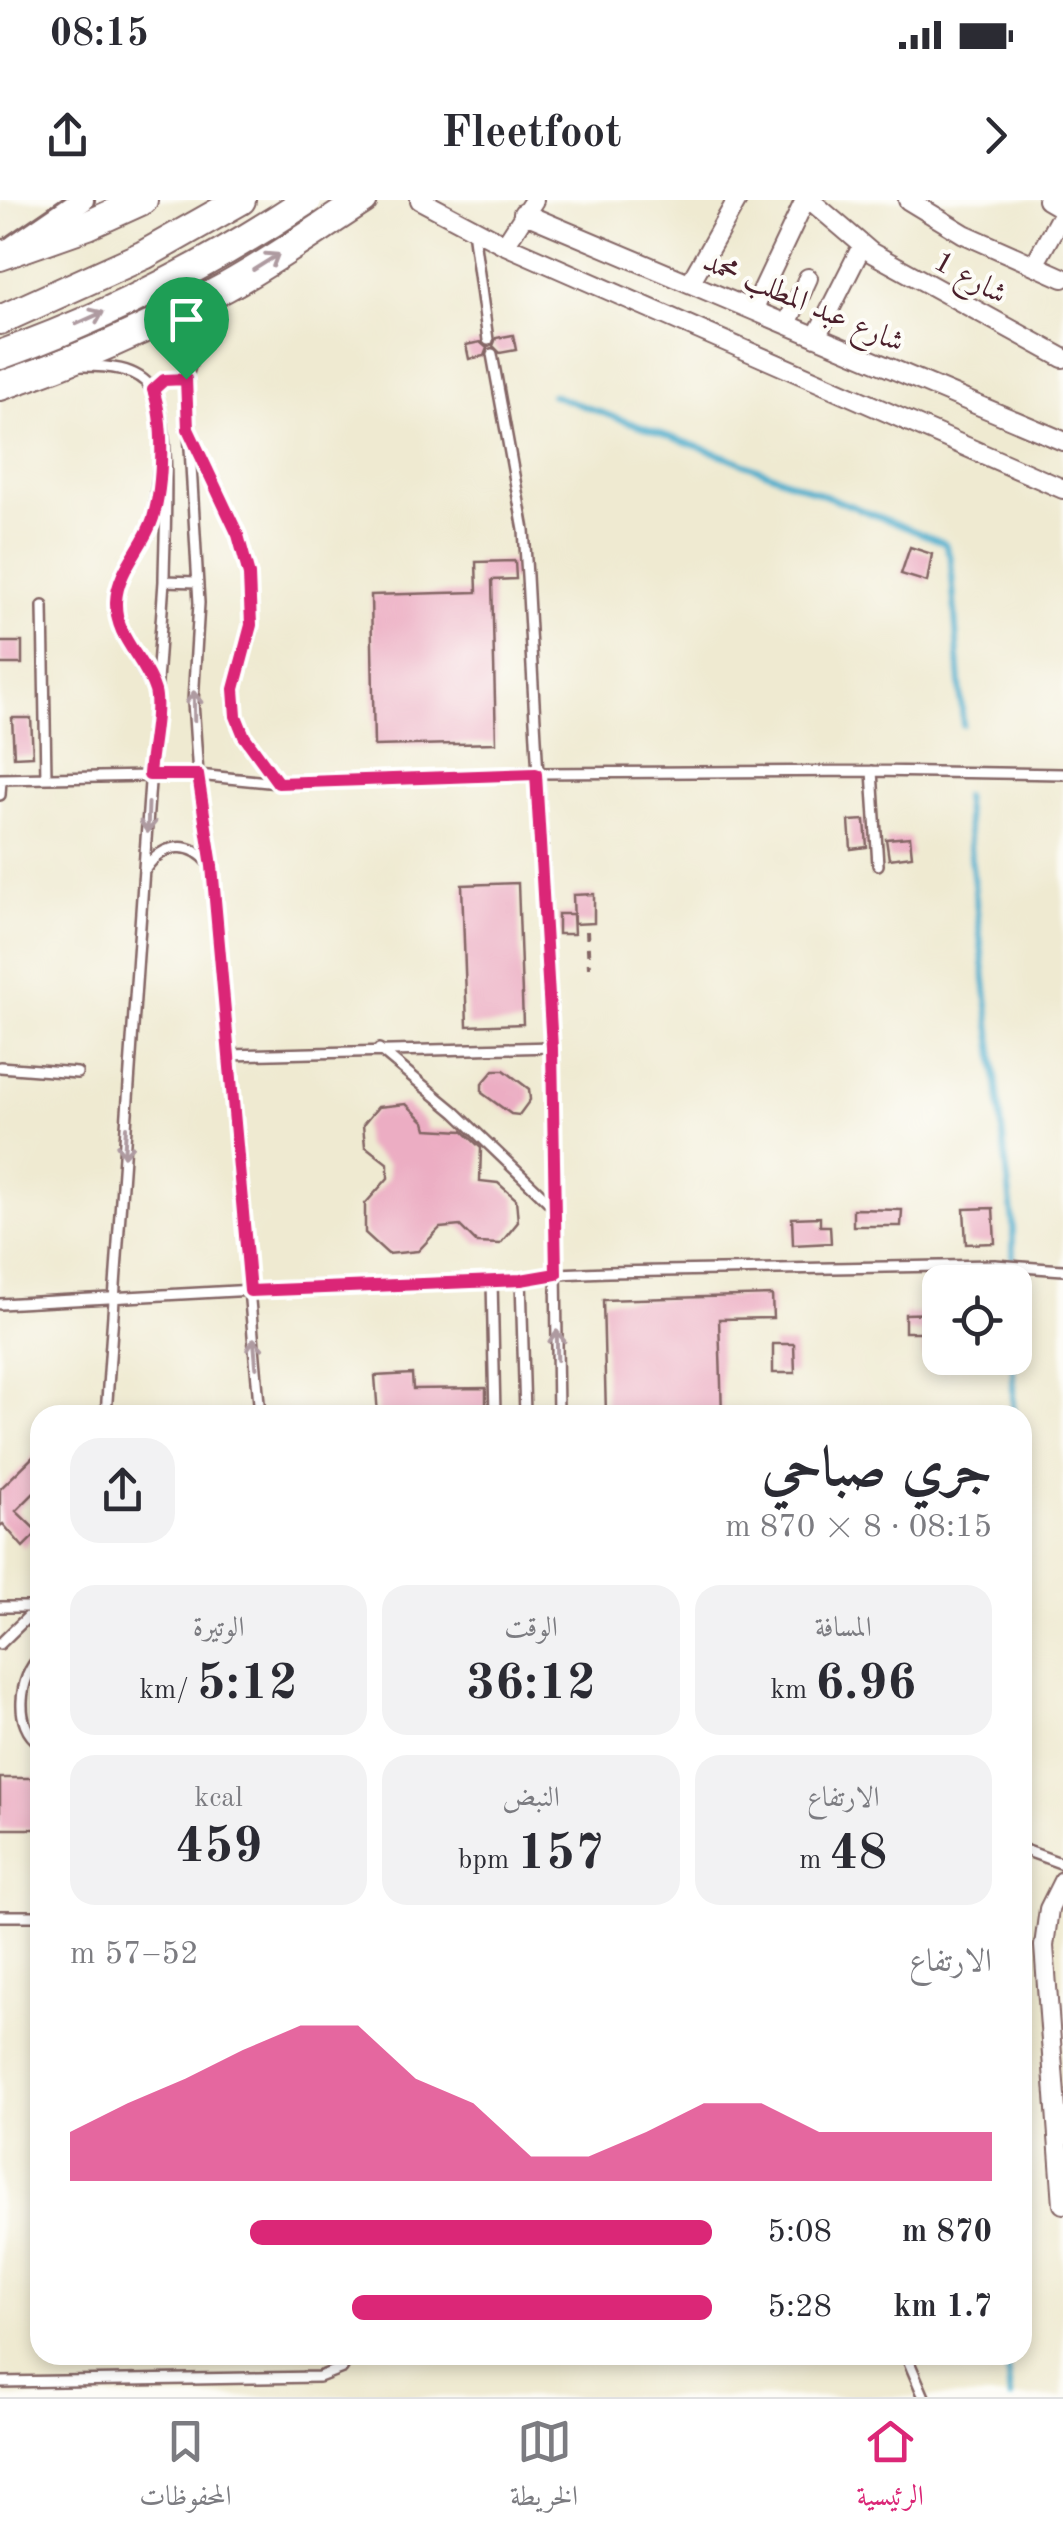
<!DOCTYPE html>
<html lang="ar">
<meta charset="utf-8">
<style>
body{margin:0;font-family:"Old Standard TT",Amiri,serif;background:#f2f2f3;color:#2b2b33;direction:rtl;height:100vh;display:flex;flex-direction:column;font-size:38px;white-space:nowrap}
*{box-sizing:border-box;margin:0}
p{font-size:32px;color:#7c7c81}
.icon{flex:none;width:55px;height:55px;fill:none;stroke:currentColor;stroke-width:2;stroke-linecap:round;stroke-linejoin:round}
.map{position:relative;flex:1;overflow:hidden;direction:ltr}
.panel{position:absolute;left:30px;top:1205px;width:1002px;height:960px;display:flex;flex-direction:column;background:#fff;border-radius:30px;box-shadow:0 5px 15px #0003;direction:rtl}
.panel>*{flex:none}
.controls{position:absolute;left:922px;top:1065px;display:grid;gap:20px}
.controls a{display:grid;place-items:center;width:110px;height:110px;border-radius:20px;background:#fff;box-shadow:0 5px 15px #0003;font-size:50px}
.pin{position:absolute;display:grid;place-items:center;width:85px;height:85px;color:#fff;margin:-102px -42px;border-radius:50% 50% 50% 0;rotate:-45deg;box-shadow:0 0 10px #0007}
.pin .icon{rotate:45deg}
.round{display:grid;place-items:center;flex:none;width:105px;height:105px;border-radius:30px;background:#f2f2f3}
.summary{display:flex;align-items:center;justify-content:space-between;height:170px;padding:0 40px}
h1{font-size:55px;font-weight:600;line-height:75px}
.stats{display:grid;grid-template-columns:repeat(3,1fr);gap:15px;height:170px;padding:10px 40px}
.stats div{display:grid;align-content:center;border-radius:25px;background:#f2f2f3;text-align:center}
.stats b{font-size:50px;font-weight:600}
.stats small{font-size:28px;font-weight:400}
.stats p{font-size:28px}
.chart{height:280px;padding:20px 40px}
.chart p{display:flex;justify-content:space-between}
.chart svg{width:100%;height:180px;margin-top:10px;fill:#db2777;opacity:.7}
ul{padding:0 40px;list-style:none;font-size:32px}
li{display:grid;grid-template-columns:160px 120px 1fr;align-items:center;height:75px}
li i{height:25px;border-radius:12px;background:#db2777}
.status{display:flex;justify-content:space-between;align-items:center;height:70px;padding:0 50px;background:#fff;direction:ltr}
.status svg{height:28px;fill:currentColor}
header{display:flex;justify-content:space-between;align-items:center;height:130px;padding:0 40px;background:#fff;font-size:45px;font-weight:600}
.dock{display:flex;justify-content:space-around;align-items:center;height:140px;border-top:2px solid #e1e1e2;background:#fff;font-size:28px;color:#7c7c81}
.dock a{display:grid;justify-items:center;gap:5px}
.dock .current{color:#db2777}
.map>svg:first-child{display:block}
</style>
<div class="status"><b>08:15</b><svg viewBox="0 0 49 12"><path d="M0 12V9h3v3zM5 12V6h3v6zM10 12V3h3v9zM15 12V0h3v12zM26 1h20v11H26zM47 4h2v5h-2z"/></svg></div>
<header><svg class="icon" aria-label="forward" viewBox="0 0 24 24"><path d="M9 5l7 7-7 7"/></svg>Fleetfoot<svg class="icon" aria-label="share" viewBox="0 0 24 24"><path d="M12 15V3M7 8l5-5 5 5M5 13v7h14v-7"/></svg></header>
<div class="map">
<svg width="1063" height="2197" viewBox="0 0 1063 2197">
<rect width="100%" height="100%" fill="#fdfcf7"/>
<filter id="ink" filterUnits="userSpaceOnUse"><feTurbulence type="fractalNoise" baseFrequency=".01" numOctaves="2"/><feDisplacementMap in="SourceGraphic" scale="20" xChannelSelector="R" yChannelSelector="G"/><feConvolveMatrix kernelMatrix="1 2 1 2 8 2 1 2 1" color-interpolation-filters="sRGB"/></filter>
<filter id="wash" filterUnits="userSpaceOnUse"><feTurbulence type="fractalNoise" baseFrequency=".0048" numOctaves="4" result="noise"/><feDisplacementMap in="SourceGraphic" scale="40" xChannelSelector="R" yChannelSelector="G"/><feGaussianBlur stdDeviation="2.25" result="paint"/><feColorMatrix in="noise" values="0 0 0 0 0 0 0 0 0 0 0 0 0 0 0 0 0 1.4 0 .05"/><feComposite in="paint" operator="in"/></filter>
<g filter="url(#wash)">
<rect width="100%" height="100%" fill="#efead1"/>
<g fill="none" stroke-linecap="round" stroke-linejoin="round">
<path stroke="#4dadcc" stroke-width="6" d="M 552,195 L 730,258 L 945,343 L 951,360 L 963,525
M 964,596 L 1013,1024 L 1013,1082
M 1013,1158 L 1013,1215
M 1006,2155 L 1010,2197"/>
</g>
<g id="blocks">
<path fill="#ecadc3" d="M 513,135 L 516,150 L 500,153 L 493,146 L 496,138 Z
M 480,142 L 487,148 L 484,156 L 469,159 L 466,145 Z
M 910,347 L 932,354 L 927,382 L 901,374 Z
M 515,361 L 516,379 L 492,380 L 496,543 L 374,546 L 371,395 L 477,392 L 476,362 Z
M 0,442 L 22,442 L 22,464 L 0,464 Z
M 12,518 L 31,518 L 33,556 L 14,557 Z
M 865,620 L 867,647 L 851,649 L 849,621 Z
M 910,637 L 912,656 L 889,659 L 886,639 Z
M 518,683 L 523,824 L 467,826 L 462,685 Z
M 594,694 L 594,723 L 574,724 L 573,695 Z
M 558,714 L 573,714 L 574,734 L 558,734 Z
M 494,870 L 504,870 L 529,889 L 530,900 L 519,915 L 511,914 L 482,893 L 482,884 Z
M 406,904 L 425,922 L 427,929 L 463,931 L 481,948 L 480,981 L 498,983 L 516,999 L 518,1022 L 500,1044 L 477,1043 L 460,1026 L 440,1028 L 418,1051 L 388,1054 L 365,1033 L 365,1004 L 388,978 L 388,964 L 365,946 L 363,925 L 378,907 Z
M 993,1008 L 995,1043 L 966,1044 L 964,1009 Z
M 853,1009 L 902,1010 L 901,1026 L 853,1026 Z
M 820,1017 L 820,1026 L 830,1026 L 831,1043 L 793,1045 L 792,1018 Z
M 772,1095 L 773,1118 L 719,1119 L 722,1215 L 606,1215 L 603,1100 Z
M 940,1113 L 940,1156 L 923,1156 L 924,1132 L 905,1132 L 905,1114 Z
M 773,1144 L 794,1144 L 795,1173 L 773,1173 Z
M 412,1174 L 413,1189 L 486,1188 L 486,1215 L 378,1215 L 375,1176 Z
M 40,1250 L 40,1287 L 16,1311 L 38,1332 L 23,1347 L 3,1324 L 0,1326 L 0,1289 Z
M 0,1578 L 40,1578 L 40,1629 L 0,1629 Z"/>
</g>
</g>
<g filter="url(#ink)">
<use href="#blocks" fill-opacity="0" stroke="#846665" stroke-width="2.5"/>
<g fill="none" stroke-linecap="round" stroke-linejoin="round">
<g stroke="#846665" stroke-width="14">
<path id="service" d="M 473,30 L 488,140
M 219,100 L 205,121 L 186,179 L 199,403 L 193,502 L 198,575 L 212,666 L 260,1215
M 492,154 L 524,330 L 527,376 L 553,847 L 558,1215
M 82,166 C 106,166 137,167 152,189 C 173,219 164,340 164,381 L 106,1215
M 153,190 L 164,181 L 186,179
M 192,236 C 216,287 247,339 251,396 C 255,441 224,486 239,526 C 247,547 265,565 278,583
M 164,381 L 197,382
M 43,406 L 46,578
M 154,490 L 121,432 L 116,404 L 120,382 L 153,319 L 159,269
M 872,571 L 878,665
M 0,579 L 198,575 L 278,583 L 536,573 L 872,571 L 1063,574
M 0,595 L 1,579
M 146,668 C 164,643 190,640 210,664
M 379,849 L 455,912 L 555,1008
M 229,855 L 553,847
M 0,867 L 77,873
M 521,1080 L 525,1215
M 492,1081 L 495,1215
M 0,1104 L 306,1087 L 521,1080 L 556,1074 L 608,1072 L 995,1065 L 1063,1070
M 0,1407 L 37,1407
M 0,1444 L 40,1405
M 40,1457 C 19,1476 13,1527 40,1543
M 1022,1649 L 1063,1664
M 0,1716 L 40,1716
M 906,2155 L 924,2197
M 0,2182 L 319,2177 L 342,2168 L 350,2155"/>
</g>
<g stroke="#846665" stroke-width="22">
<path id="minor" d="M 420,0 L 505,45 L 1063,289
M 810,0 L 872,53 L 1063,158
M 908,0 L 964,34 L 1063,78
M 523,13 L 1063,241
M 505,45 L 534,0
M 1034,65 L 1062,14 L 1059,7 L 1047,0
M 690,83 L 737,0
M 753,110 L 805,0
M 787,124 L 808,78
M 816,137 L 862,46
M 1063,1681 L 1049,1709 L 1044,1746 L 1063,2004"/>
</g>
<g stroke="#846665" stroke-width="28">
<path id="secondary" d="M 15,46 L 82,0"/>
</g>
<g stroke="#846665" stroke-width="32">
<path id="trunk" d="M 0,56 L 88,25 L 143,0
M 0,120 L 144,55 L 241,0
M 0,186 C 78,160 154,126 226,87 C 273,61 318,29 363,0"/>
</g>
<path stroke="#846665" stroke-width="4" stroke-dasharray="8 8" stroke-linecap="butt" d="M 587,731 L 589,768"/>
<use href="#service" stroke="#fff" stroke-width="9"/>
<use href="#minor" stroke="#fff" stroke-width="18"/>
<use href="#secondary" stroke="#fff" stroke-width="22"/>
<use href="#trunk" stroke="#fff" stroke-width="28"/>
<g stroke="#846665" stroke-width="32" stroke-linecap="butt">
<path id="trunk-bridge" d="M 0,155 C 107,117 212,63 307,0"/>
</g>
<use href="#trunk-bridge" stroke="#fff" stroke-width="28"/>
</g>
<defs><path id="oneway-shaft" d="M-6 0H5M1.5-3L5.5 0L1.5 3" fill="none" stroke-width="1.6" stroke-linecap="round" stroke-linejoin="round" transform="scale(2.5)"/></defs>
<g stroke="#ae9aa0">
<use href="#oneway-shaft" transform="translate(266 62) rotate(-32)"/>
<use href="#oneway-shaft" transform="translate(90 118) rotate(-24)"/>
<use href="#oneway-shaft" transform="translate(194 506) rotate(-91)"/>
<use href="#oneway-shaft" transform="translate(148 618) rotate(92)"/>
<use href="#oneway-shaft" transform="translate(125 942) rotate(94)"/>
<use href="#oneway-shaft" transform="translate(557 1145) rotate(-91)"/>
<use href="#oneway-shaft" transform="translate(255 1153) rotate(-95)"/>
</g>
</g>
<g fill="none" stroke-linecap="round" stroke-linejoin="round" filter="url(#ink)">
<g stroke="#fff" stroke-width="20">
<path id="route" d="M 186,179 L 188,229 L 238,335 L 249,375 L 251,425 L 234,489 L 236,516 L 244,536 L 278,583 L 536,574 L 552,848 L 556,1074 L 521,1080 L 250,1091 L 212,666 L 198,575 L 149,575 C 150,554 160,510 155,491 C 145,458 115,439 116,402 C 117,370 144,347 153,318 C 163,285 165,223 153,190 L 164,180 Z"/>
</g>
<use href="#route" stroke="#db2777" stroke-width="12"/>
</g>
<g text-anchor="middle" stroke-width="8" stroke-linejoin="round" paint-order="stroke">
<g font-size="30" fill="#4a1f2b" stroke="#fdfcf7">
<text transform="translate(971 77) rotate(29)" y="10">شارع 1</text>
<text transform="translate(804 101) rotate(23)" y="10">شارع عبد المطلب محمد</text>
</g>
</g>
</svg>
<div class="controls">
<a><svg class="icon" aria-label="locate" viewBox="0 0 24 24"><circle cx="12" cy="12" r="6"/><path d="M12 2v4M12 18v4M2 12h4M18 12h4"/></svg></a>
</div>
<div class="pin" style="left:186px;top:179px;background:#1e9e55"><svg class="icon" aria-label="arrive" viewBox="0 0 24 24"><path d="M6 21V4h12l-3 4 3 4H6"/></svg></div>
<section class="panel">
<div class="summary"><div><h1>جري صباحي</h1><p>08:15 · 8 × 870 m</p></div><a class="round"><svg class="icon" aria-label="share" viewBox="0 0 24 24"><path d="M12 15V3M7 8l5-5 5 5M5 13v7h14v-7"/></svg></a></div>
<div class="stats">
<div><p>المسافة</p><b>6.96<small> km</small></b></div>
<div><p>الوقت</p><b>36:12</b></div>
<div><p>الوتيرة</p><b>5:12<small> /km</small></b></div>
</div>
<div class="stats">
<div><p>الارتفاع</p><b>48<small> m</small></b></div>
<div><p>النبض</p><b>157<small> bpm</small></b></div>
<div><p>kcal</p><b>459</b></div>
</div>
<div class="chart"><p><span>الارتفاع</span>52–57 m</p>
<svg viewBox="0 0 160 44" preserveAspectRatio="none"><path d="M0 44V32L10 25L20 19L30 12L40 6L50 6L60 19L70 25L80 38L90 38L100 32L110 25L120 25L130 32L140 32L150 32L160 32V44z"/></svg>
</div>
<ul>
<li><b>870 m</b>5:08<i style="width:72%"></i></li>
<li><b>1.7 km</b>5:28<i style="width:56%"></i></li>
</ul>
</section>
</div>
<nav class="dock">
<a class="current"><svg class="icon" aria-label="home" viewBox="0 0 24 24"><path d="M3 11l9-7 9 7M6 9v11h12V9"/></svg>الرئيسية</a>
<a><svg class="icon" aria-label="map" viewBox="0 0 24 24"><path d="M3 6l6-2 6 2 6-2v14l-6 2-6-2-6 2zM9 4v14M15 6v14"/></svg>الخريطة</a>
<a><svg class="icon" aria-label="saved" viewBox="0 0 24 24"><path d="M7 4h10v16l-5-4-5 4z"/></svg>المحفوظات</a>
</nav>
